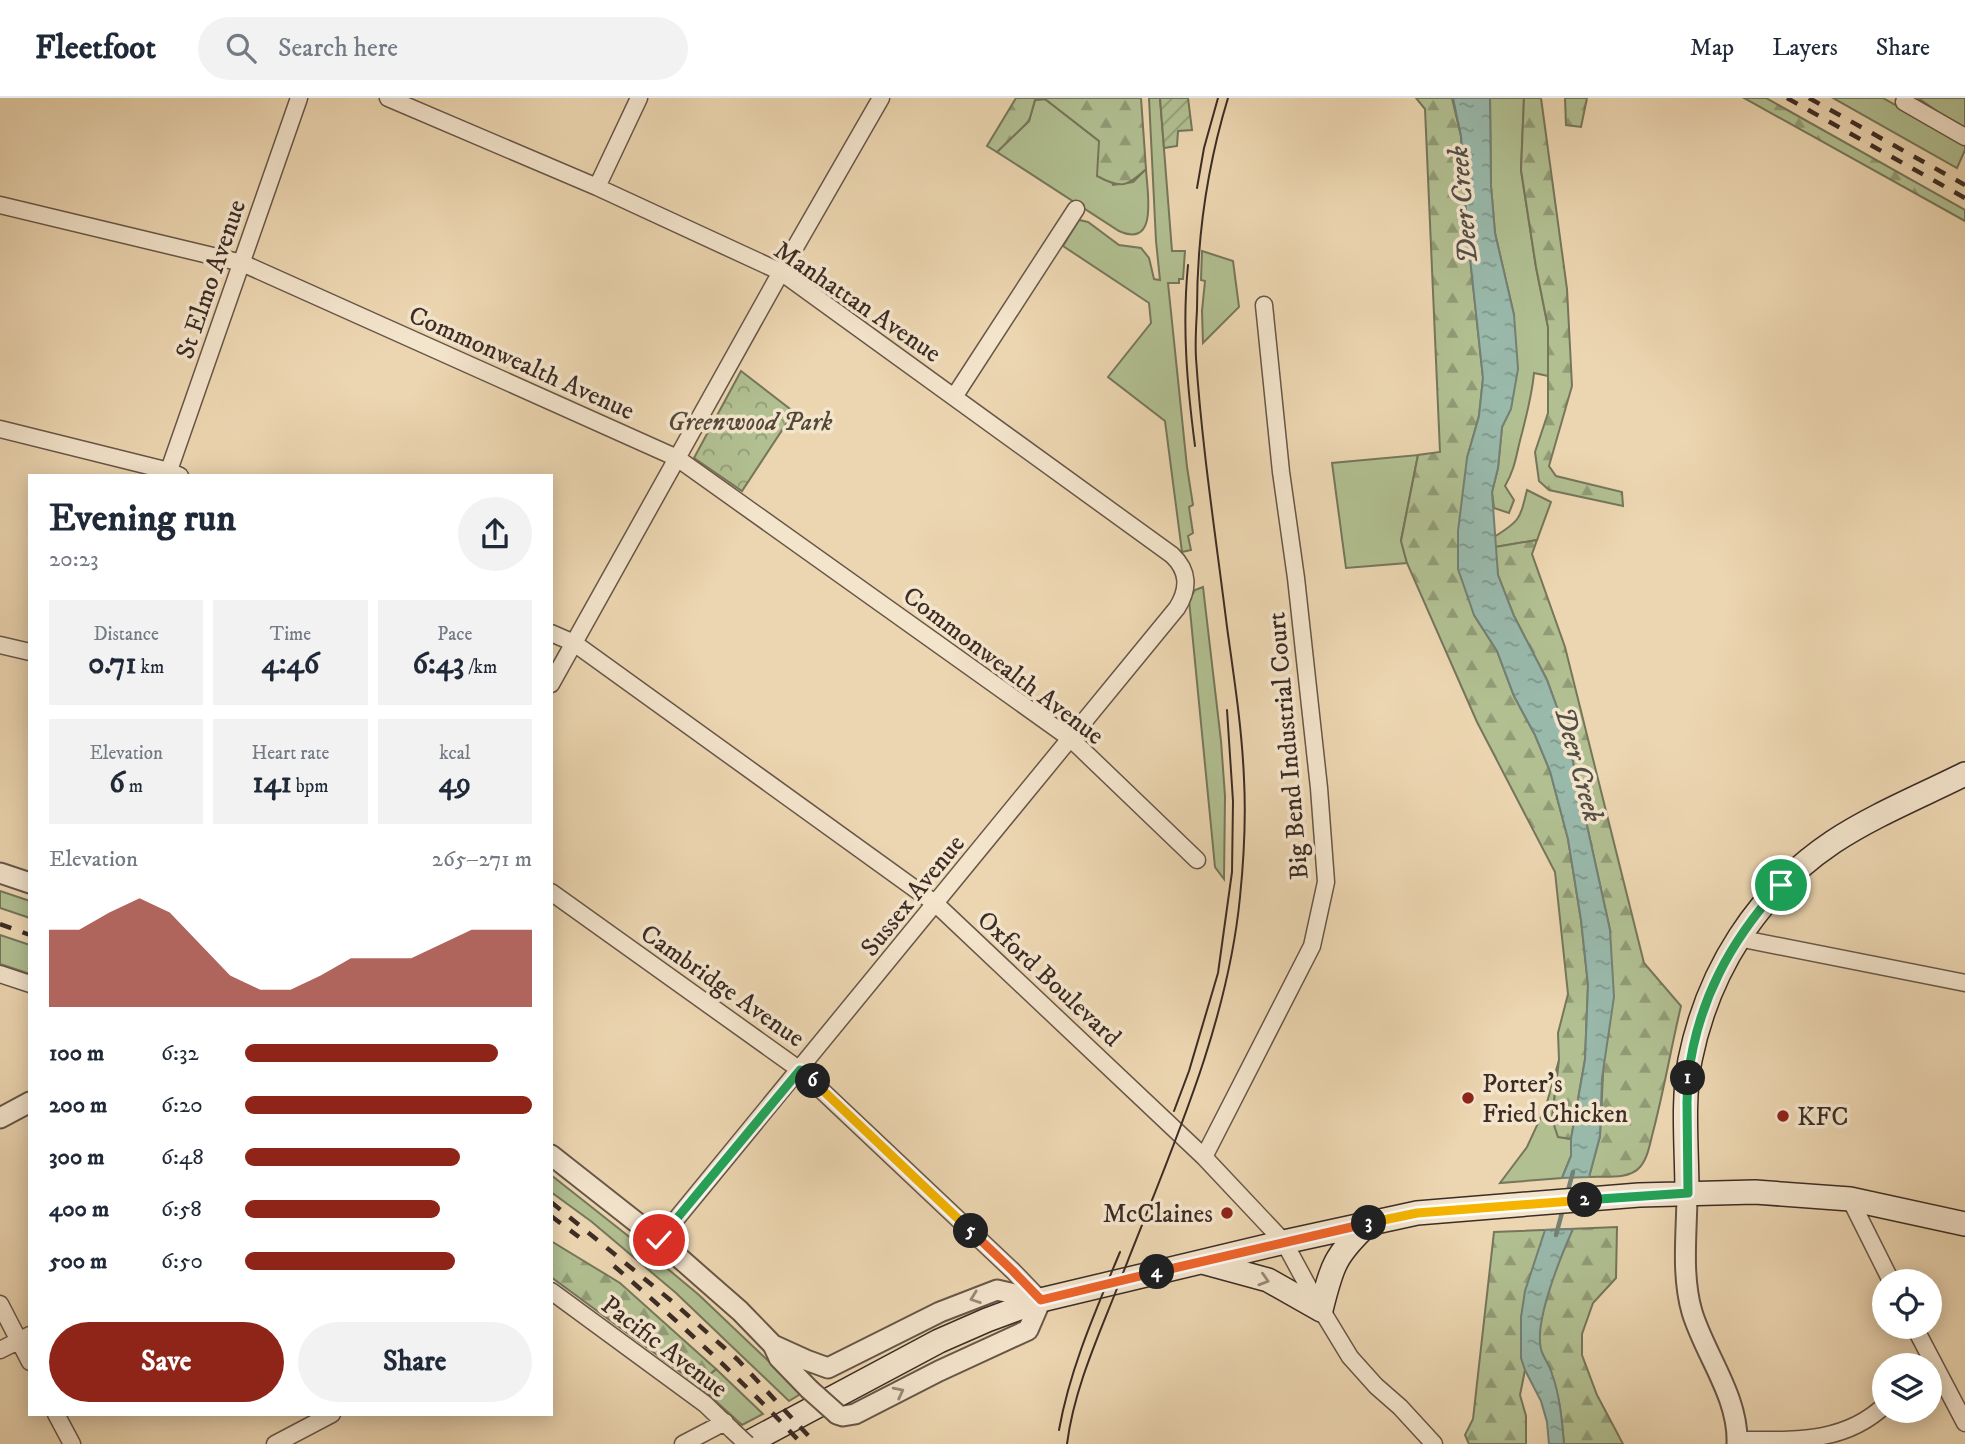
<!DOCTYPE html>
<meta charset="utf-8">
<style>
body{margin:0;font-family:"IM FELL DW Pica",serif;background:#f2f2f3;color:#1f2937;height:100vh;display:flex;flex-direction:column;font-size:26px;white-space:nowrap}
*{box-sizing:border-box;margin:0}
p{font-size:23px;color:#747a83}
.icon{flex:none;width:38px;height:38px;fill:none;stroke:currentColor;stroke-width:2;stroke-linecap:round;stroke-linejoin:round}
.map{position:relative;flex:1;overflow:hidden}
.sheet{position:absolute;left:28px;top:376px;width:525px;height:942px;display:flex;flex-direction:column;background:#fff;border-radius:0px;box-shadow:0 4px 18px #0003}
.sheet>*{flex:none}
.buttons{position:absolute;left:1872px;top:1171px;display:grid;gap:14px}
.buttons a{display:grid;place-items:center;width:70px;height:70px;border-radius:50%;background:#fff;box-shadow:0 4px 18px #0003;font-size:35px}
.pin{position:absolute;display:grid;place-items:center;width:60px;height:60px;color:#fff;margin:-30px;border:4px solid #fff;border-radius:50%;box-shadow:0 2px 7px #0007}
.km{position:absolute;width:35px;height:35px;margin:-18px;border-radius:50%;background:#222;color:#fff;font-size:19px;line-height:35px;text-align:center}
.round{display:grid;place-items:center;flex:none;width:74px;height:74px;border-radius:37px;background:#f2f2f3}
.head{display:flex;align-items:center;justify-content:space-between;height:119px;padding:0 21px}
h1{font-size:38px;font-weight:700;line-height:52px}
.figures{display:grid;grid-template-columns:repeat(3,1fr);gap:10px;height:119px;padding:7px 21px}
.figures div{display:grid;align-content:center;border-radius:0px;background:#f2f2f3;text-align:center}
.figures b{font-size:30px;font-weight:700}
.figures small{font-size:19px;font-weight:400}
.figures p{font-size:19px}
.chart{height:196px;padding:14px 21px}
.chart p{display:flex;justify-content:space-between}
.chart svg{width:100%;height:126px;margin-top:7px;fill:#8f2418;opacity:.7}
.action{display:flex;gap:14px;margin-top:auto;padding:14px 21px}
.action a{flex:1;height:80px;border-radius:42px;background:#8f2418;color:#fff;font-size:28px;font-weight:700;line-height:80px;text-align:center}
.action a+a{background:#f2f2f3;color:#1f2937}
ul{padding:0 21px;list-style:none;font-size:23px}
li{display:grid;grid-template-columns:112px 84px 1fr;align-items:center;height:52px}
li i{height:18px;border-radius:9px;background:#8f2418}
header{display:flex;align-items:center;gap:42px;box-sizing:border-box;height:98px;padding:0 35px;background:#fff;border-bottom:2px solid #e0e1e3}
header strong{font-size:33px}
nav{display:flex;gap:38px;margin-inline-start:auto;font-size:24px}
.search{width:490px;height:63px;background:#f2f2f3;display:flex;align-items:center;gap:18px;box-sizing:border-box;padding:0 24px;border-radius:38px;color:#747a83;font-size:26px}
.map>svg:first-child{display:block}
</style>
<header>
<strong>Fleetfoot</strong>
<div class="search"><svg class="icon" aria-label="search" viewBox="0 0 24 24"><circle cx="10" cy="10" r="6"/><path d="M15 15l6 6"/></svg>Search here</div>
<nav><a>Map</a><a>Layers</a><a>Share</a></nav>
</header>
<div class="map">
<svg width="1965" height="1346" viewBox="0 0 1965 1346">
<defs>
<pattern id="forest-firs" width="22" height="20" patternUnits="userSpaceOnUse" patternTransform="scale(1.75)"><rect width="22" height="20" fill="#b1bf91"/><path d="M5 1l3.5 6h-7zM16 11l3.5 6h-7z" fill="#919b76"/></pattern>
<pattern id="park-crowns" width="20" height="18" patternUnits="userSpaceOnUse" patternTransform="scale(1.75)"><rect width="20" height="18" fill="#b1bf91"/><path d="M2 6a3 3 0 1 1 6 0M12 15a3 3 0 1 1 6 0" fill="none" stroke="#919b76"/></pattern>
<pattern id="garden-furrows" width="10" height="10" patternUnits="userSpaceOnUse" patternTransform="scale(1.75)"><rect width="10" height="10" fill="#b1bf91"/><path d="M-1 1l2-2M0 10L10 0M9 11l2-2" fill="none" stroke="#919b76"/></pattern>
<pattern id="water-ripples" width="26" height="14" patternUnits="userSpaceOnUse" patternTransform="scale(1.75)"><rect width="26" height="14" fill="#99b9ab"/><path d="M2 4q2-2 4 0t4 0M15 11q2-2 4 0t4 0" fill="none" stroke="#7e978b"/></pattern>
</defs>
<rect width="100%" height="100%" fill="#ecd6b1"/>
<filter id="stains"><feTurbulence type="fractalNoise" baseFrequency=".00286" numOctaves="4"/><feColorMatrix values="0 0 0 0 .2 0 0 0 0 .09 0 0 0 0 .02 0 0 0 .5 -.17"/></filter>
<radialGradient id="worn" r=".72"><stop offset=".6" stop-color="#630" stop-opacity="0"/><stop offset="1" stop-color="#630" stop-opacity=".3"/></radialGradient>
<path fill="#b1bf91" stroke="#76765b" stroke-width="2" d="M 1149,0 L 1160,0 L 1172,153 L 1185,153 L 1183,181 L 1179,181 L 1179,185 L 1168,185 L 1187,369 L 1193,407 L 1189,409 L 1193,435 L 1188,438 L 1191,452 L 1182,454 L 1165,323 L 1108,279 L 1151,225 L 1149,205 L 1063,148 L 1079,122 L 1088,124 L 1119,147 L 1141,150 L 1149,160 L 1154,181 L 1160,182 L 1156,143 Z
M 1490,0 L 1524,0 L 1521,72 L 1536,169 L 1548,229 L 1548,278 L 1534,275 C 1532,297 1527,315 1522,335 C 1516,356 1516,369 1505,388 L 1514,402 L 1509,415 L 1494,410 L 1492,394 L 1498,370 L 1502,329 L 1511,310 L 1514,217 L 1495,135 L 1491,88 Z
M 1833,0 L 1883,0 L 1965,47 L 1965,52 L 1957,70 Z
M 1918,0 L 1965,0 L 1965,33 Z
M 1045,1 L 1099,43 L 1113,87 L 1133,84 L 1146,71 C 1147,93 1159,151 1119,133 L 997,54 L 1029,23 L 1035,2 Z
M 1202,153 L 1233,163 L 1239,209 L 1203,245 L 1202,213 L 1205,183 L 1201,182 Z
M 1418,357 L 1401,442 L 1407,465 L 1346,470 L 1332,365 Z
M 1527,392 L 1551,404 L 1537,442 L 1495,449 L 1494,439 C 1520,423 1520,421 1527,392 Z
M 1203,489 L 1221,643 L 1225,698 L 1224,781 L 1215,769 L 1189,502 L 1195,492 Z
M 0,793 L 30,803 L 30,820 L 0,810 Z
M 0,837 L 30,847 L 30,876 L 0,866 Z
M 1559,962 L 1552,1021 L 1558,1038 L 1571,1041 L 1571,1058 L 1562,1080 L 1500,1085 L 1527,1049 L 1546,1008 Z
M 551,1077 L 632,1141 L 699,1197 L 802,1295 L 789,1303 L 676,1195 L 592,1124 L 551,1094 Z
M 716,1271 L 763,1316 L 742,1327 L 698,1287 Z"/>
<path fill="url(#forest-firs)" stroke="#76765b" stroke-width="2" d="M 1016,0 L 1141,0 L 1146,71 C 1127,89 1121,91 1097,78 L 1099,43 L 1045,1 L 1035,2 L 1029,23 L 997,54 L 987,48 Z
M 1416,0 L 1452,0 L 1461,38 L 1468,141 L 1483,280 L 1479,318 L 1467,360 L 1474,517 L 1497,553 L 1514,598 L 1535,637 L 1550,673 L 1568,741 L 1581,822 L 1588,887 L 1585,961 L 1571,1041 L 1558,1039 L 1552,1021 L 1559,962 L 1558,935 L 1568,896 L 1555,774 L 1477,624 L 1407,465 L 1401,443 L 1418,357 L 1440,354 L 1425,11 Z
M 1524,0 L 1541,0 L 1567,191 L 1572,288 L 1549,368 L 1556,378 L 1622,394 L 1623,408 L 1549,392 L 1539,383 L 1535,354 L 1548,315 L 1548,229 L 1536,169 L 1521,72 Z
M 1565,0 L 1587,0 L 1581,29 L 1566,27 Z
M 1744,0 L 1766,0 L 1965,112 L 1965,123 Z
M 1537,442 L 1532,456 L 1565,549 L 1644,865 L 1681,908 C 1671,950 1664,992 1653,1034 C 1650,1045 1648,1060 1640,1069 C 1629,1082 1605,1078 1589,1079 L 1600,1038 L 1610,832 L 1567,637 L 1547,582 L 1514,518 L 1498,477 L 1495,449 Z
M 1617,1129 L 1616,1180 L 1593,1205 L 1582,1236 L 1582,1257 L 1597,1297 L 1623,1346 L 1564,1346 C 1561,1310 1558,1285 1541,1253 L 1525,1272 L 1520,1297 L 1526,1318 L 1526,1346 L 1469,1346 L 1465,1337 L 1473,1321 L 1494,1134 Z
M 551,1143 L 620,1185 L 716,1271 L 698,1287 L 551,1179 Z"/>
<path fill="url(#park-crowns)" stroke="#76765b" stroke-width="2" d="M 741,273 L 794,314 L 742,393 L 694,360 Z"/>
<path fill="url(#garden-furrows)" stroke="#76765b" stroke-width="2" d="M 1160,0 L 1188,0 L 1192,32 L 1178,33 L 1177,48 L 1164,50 Z"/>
<path fill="url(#water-ripples)" stroke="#748175" stroke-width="2" d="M 1453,0 L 1490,0 L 1491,88 L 1495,135 L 1514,217 L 1518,271 L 1511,311 L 1502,329 L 1498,370 L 1492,394 L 1498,477 L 1514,518 L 1547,582 L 1567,637 L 1610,832 L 1614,899 L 1602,980 L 1600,1038 L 1589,1079 L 1562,1080 L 1571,1058 L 1571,1041 L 1585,962 L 1588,887 L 1581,822 L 1568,741 L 1550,673 L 1535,637 L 1514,598 L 1497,553 L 1474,517 L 1458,471 L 1458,433 L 1467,360 L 1479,318 L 1483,280 L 1468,141 L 1461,38 Z
M 1573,1131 C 1561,1158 1534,1223 1541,1251 C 1543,1260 1550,1267 1552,1276 C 1560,1298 1562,1323 1564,1346 L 1549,1346 L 1547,1324 L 1541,1303 L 1525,1272 L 1521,1260 L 1521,1219 L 1525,1193 L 1545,1132 Z"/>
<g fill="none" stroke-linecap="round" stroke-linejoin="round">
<path stroke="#748175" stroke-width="4.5" d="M 1567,1096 L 1573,1074
M 1556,1137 L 1563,1111"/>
<g stroke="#685648" stroke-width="19">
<path id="minor" d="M 388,0 L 597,89 L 781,174 L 1172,457 C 1189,473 1189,491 1177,510 L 659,1142
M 1904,4 L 1965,39
M 597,89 L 639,0
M 0,107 L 242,165 L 677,360 L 1071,641 L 1197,762
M 954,299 L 1076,111
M 0,331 L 169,373 L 180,378
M 167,378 L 299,0
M 551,535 L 574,545 L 936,806 L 1204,1059 L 1284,1144 L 1316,1203 L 1350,1259 L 1376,1288 L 1400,1309 L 1434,1346
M 0,547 L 30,554
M 551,586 L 781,174 L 881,0
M 551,794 L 800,972 L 1013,1173 L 1041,1202
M 1738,840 L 1965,885
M 0,876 L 30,886
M 1204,1059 L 1312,848 L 1326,784 L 1319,690 L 1296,480 L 1281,374 L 1264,207
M 1850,1101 L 1891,1183
M 551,1193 L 705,1306 L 732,1332
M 0,1206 L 30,1264
M 1914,1228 L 1965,1325
M 0,1252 L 30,1237
M 56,1316 L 72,1346
M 1737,1342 C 1793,1342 1844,1346 1885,1307
M 275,1346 L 332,1316
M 683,1346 L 725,1324"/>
</g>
<g stroke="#685648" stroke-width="23">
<path id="tertiary" d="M 0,775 L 30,785
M 0,1020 L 30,1004
M 551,1057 L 659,1142 L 740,1213 L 773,1247 L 779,1260 L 809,1291
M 1687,1095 C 1687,1133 1681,1176 1692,1214 C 1705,1257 1739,1299 1737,1346
M 773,1247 L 806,1262 L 828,1270 L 940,1214 L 997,1192 L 1041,1202 L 1028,1232 L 939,1273 L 855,1316 L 843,1318 L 837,1316"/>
</g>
<g stroke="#3c2c25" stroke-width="26">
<path id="secondary" d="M 1687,1095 C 1687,1052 1682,1003 1690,962 C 1708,873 1757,795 1833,744 C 1874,717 1921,698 1965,676
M 1202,1164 L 1268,1182 L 1321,1212 C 1332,1167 1335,1157 1369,1125
M 746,1346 L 939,1243 L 987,1222 L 1041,1202 L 1284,1144 L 1417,1115 L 1639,1097 L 1755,1094 L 1850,1101 L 1965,1126"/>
</g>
<use href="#minor" stroke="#f3e4cc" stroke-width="16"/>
<use href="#tertiary" stroke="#f3e4cc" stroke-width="19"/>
<use href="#secondary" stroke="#f3e4cc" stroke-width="23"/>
<path stroke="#3c2c25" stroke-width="2" d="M 1197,90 L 1204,50 L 1218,0
M 1188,167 C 1182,228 1187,287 1195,348
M 1174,1013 L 1189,973 L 1218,875 L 1232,774 L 1233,703 L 1227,612
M 1059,1332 C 1070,1270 1096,1212 1120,1154
M 1067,1346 C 1074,1291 1098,1239 1118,1188 C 1166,1063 1227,934 1240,799 C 1244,760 1246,720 1244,681 C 1242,630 1234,580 1227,529 C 1216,440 1202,350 1196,260 C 1195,244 1196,228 1197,212 C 1197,140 1207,69 1228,0"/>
<path stroke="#3c2c25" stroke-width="4.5" stroke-dasharray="12 12" stroke-linecap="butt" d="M 1787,0 L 1965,100
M 1809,0 L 1965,87
M 0,826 L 30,837
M 551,1104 L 674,1205 L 738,1262 L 816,1346
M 551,1118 L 579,1139
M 614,1168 C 680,1225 743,1283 802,1346"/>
<g stroke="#685648" stroke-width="19" stroke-linecap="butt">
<path id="minor-bridge" d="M 732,1332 L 747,1346"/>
</g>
<g stroke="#685648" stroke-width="23" stroke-linecap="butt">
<path id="tertiary-bridge" d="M 809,1291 L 837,1316"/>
</g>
<use href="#minor-bridge" stroke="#f3e4cc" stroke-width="16"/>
<use href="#tertiary-bridge" stroke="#f3e4cc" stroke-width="19"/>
</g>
<defs><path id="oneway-chevron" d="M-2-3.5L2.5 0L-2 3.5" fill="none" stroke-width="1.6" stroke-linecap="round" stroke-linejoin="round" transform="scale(1.75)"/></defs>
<g stroke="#988878">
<use href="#oneway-chevron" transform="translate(1264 1182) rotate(17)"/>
<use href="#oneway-chevron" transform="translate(975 1200) rotate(160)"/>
<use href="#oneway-chevron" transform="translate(899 1294) rotate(-27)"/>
</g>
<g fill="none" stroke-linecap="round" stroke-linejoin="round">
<g stroke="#fff" stroke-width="14">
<path id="split-1" d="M 1688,980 C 1697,904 1730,843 1781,787"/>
</g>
<g stroke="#fff" stroke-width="14">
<path id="split-2" d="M 1585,1102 L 1688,1095 L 1687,1004 L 1688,980"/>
</g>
<g stroke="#fff" stroke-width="14">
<path id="split-3" d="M 1369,1125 L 1417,1115 L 1585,1102"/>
</g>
<g stroke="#fff" stroke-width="14">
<path id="split-4" d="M 1157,1174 L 1369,1125"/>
</g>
<g stroke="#fff" stroke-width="14">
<path id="split-5" d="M 971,1133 L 1013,1173 L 1041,1202 L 1157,1174"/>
</g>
<g stroke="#fff" stroke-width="14">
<path id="split-6" d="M 813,983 L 971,1133"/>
</g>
<g stroke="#fff" stroke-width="14">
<path id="split-7" d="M 659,1142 L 800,972 L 813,983"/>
</g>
<use href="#split-1" stroke="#22a559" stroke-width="9"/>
<use href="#split-2" stroke="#22a559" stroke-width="9"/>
<use href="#split-3" stroke="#f5b400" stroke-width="9"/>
<use href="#split-4" stroke="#f0652b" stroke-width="9"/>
<use href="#split-5" stroke="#f0652b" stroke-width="9"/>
<use href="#split-6" stroke="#f5b400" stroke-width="9"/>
<use href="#split-7" stroke="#22a559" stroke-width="9"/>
</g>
<g fill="#8f2418" stroke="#f3e4cc" stroke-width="2.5">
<circle cx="1468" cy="1000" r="7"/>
<circle cx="1783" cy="1018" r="7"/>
<circle cx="1227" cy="1115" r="7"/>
</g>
<g text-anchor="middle" stroke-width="7" stroke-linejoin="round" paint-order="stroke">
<g font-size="26" fill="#3c2c25" stroke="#f3e4cc">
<text transform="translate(210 181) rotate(-71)" y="9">St Elmo Avenue</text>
<text transform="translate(858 203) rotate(34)" y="9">Manhattan Avenue</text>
<text transform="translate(522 264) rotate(24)" y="9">Commonwealth Avenue</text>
<text transform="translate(1004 567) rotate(37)" y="9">Commonwealth Avenue</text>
<text transform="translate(1287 648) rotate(-95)" y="9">Big Bend Industrial Court</text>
<text transform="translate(912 797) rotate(-51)" y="9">Sussex Avenue</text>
<text transform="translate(1050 880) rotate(43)" y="9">Oxford Boulevard</text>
<text transform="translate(723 887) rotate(35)" y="9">Cambridge Avenue</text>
<text transform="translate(665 1248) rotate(37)" y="9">Pacific Avenue</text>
</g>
<g font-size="26" font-style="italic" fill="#53493b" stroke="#f3e4cc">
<text x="750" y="332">Greenwood Park</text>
</g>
<g font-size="26" fill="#3c2c25" stroke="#f3e4cc" text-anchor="start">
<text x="1482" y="994">Porter's<tspan x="1482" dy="30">Fried Chicken</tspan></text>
<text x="1797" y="1027">KFC</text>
<text x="1213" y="1124" text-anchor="end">McClaines</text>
</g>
<g font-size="28" font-style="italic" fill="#534f46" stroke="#f3e4cc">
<text transform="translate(1462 107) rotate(-95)" y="10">Deer Creek</text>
<text transform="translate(1580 666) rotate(75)" y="10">Deer Creek</text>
</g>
</g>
<rect width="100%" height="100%" filter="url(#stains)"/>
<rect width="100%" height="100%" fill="url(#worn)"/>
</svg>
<div class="buttons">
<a><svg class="icon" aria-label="locate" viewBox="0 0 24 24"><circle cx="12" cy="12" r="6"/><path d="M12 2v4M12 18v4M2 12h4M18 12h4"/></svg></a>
<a><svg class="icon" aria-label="layers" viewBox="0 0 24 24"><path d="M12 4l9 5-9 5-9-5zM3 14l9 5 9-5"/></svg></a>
</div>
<div class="pin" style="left:1781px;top:787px;background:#1e9e55"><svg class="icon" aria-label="arrive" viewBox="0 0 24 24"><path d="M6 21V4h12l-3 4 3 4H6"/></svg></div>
<div class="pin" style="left:659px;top:1142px;background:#d93025"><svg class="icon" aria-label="check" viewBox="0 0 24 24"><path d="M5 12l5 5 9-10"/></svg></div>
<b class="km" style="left:1688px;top:980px">1</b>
<b class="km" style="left:1585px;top:1102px">2</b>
<b class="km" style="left:1369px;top:1125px">3</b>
<b class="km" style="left:1157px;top:1174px">4</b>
<b class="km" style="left:971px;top:1133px">5</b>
<b class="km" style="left:813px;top:983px">6</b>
<section class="sheet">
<div class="head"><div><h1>Evening run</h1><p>20:23</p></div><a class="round"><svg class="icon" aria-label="share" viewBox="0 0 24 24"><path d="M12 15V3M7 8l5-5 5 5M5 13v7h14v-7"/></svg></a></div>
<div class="figures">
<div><p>Distance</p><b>0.71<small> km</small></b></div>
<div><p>Time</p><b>4:46</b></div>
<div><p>Pace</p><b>6:43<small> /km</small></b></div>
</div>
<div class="figures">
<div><p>Elevation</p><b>6<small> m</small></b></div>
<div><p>Heart rate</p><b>141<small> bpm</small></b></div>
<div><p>kcal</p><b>49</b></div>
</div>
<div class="chart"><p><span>Elevation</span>265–271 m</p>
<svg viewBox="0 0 160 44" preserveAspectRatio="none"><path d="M0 44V17L10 17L20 11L30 6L40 11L50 22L60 33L70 38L80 38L90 33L100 27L110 27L120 27L130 22L140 17L150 17L160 17V44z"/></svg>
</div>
<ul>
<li><b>100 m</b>6:32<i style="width:88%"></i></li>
<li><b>200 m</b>6:20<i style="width:100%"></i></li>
<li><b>300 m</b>6:48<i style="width:75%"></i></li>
<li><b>400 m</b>6:58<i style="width:68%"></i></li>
<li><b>500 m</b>6:50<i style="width:73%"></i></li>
</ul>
<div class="action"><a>Save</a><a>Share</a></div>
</section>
</div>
